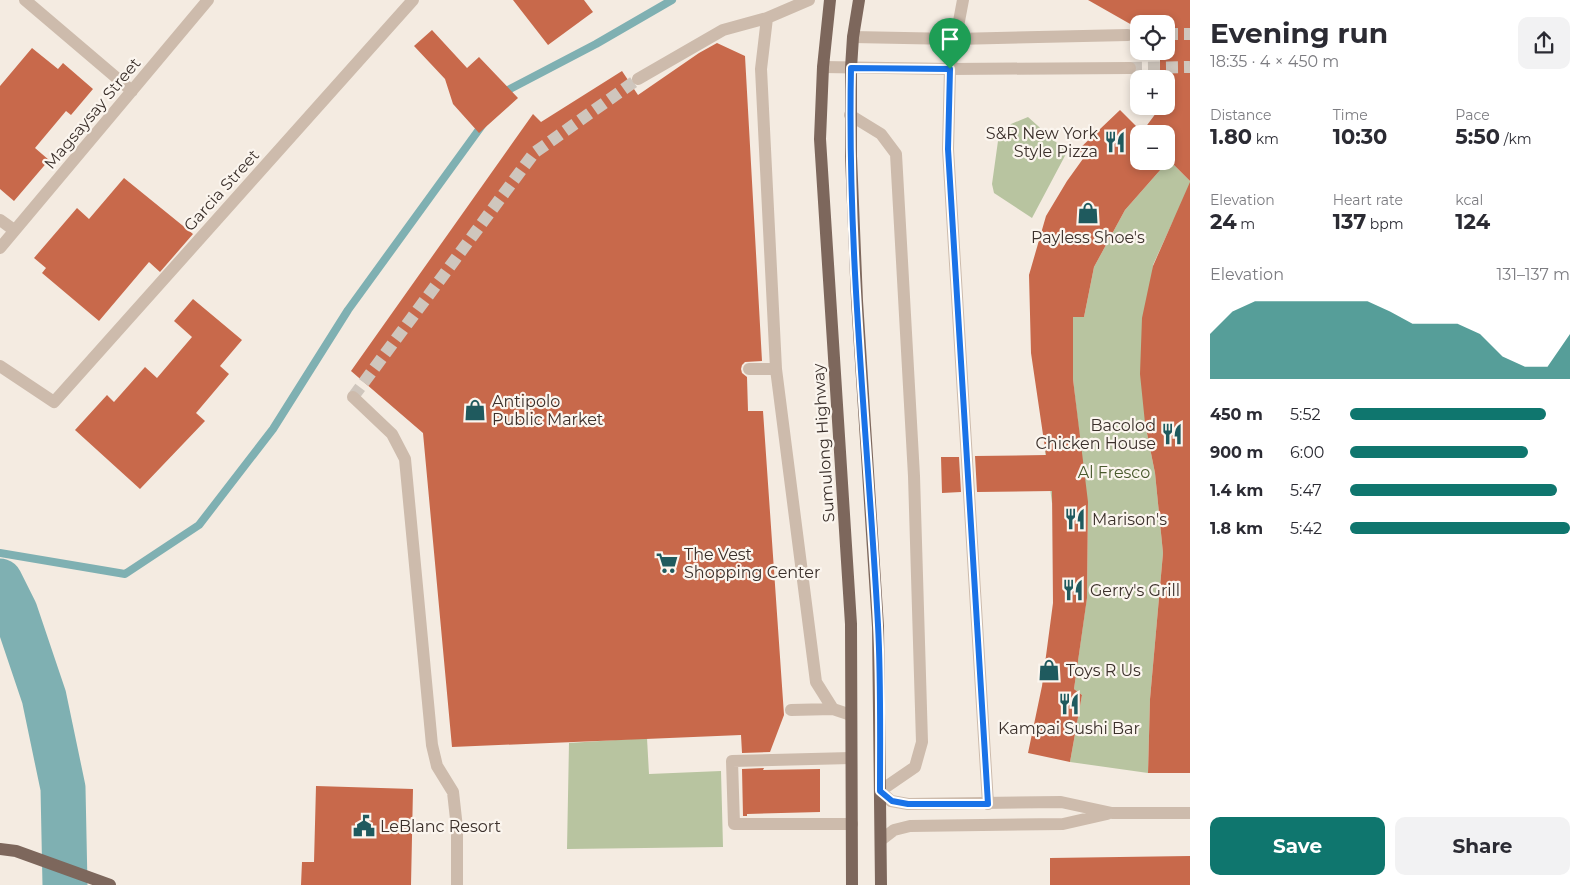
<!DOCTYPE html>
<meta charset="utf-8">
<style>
body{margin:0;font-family:Montserrat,sans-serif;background:#f2f2f3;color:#2b2b33;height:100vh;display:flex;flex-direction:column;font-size:19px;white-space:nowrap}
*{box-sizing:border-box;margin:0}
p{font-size:16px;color:#7c7c81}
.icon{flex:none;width:28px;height:28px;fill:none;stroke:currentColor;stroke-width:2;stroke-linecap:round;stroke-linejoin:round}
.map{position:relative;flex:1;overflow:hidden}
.side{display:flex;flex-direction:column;background:#fff;width:400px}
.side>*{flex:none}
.tools{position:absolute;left:1130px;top:15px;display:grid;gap:10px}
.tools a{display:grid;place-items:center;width:45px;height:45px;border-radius:10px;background:#fff;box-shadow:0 2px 8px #0003;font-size:25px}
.pin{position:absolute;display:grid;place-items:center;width:42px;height:42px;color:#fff;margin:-51px -21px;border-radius:50% 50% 50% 0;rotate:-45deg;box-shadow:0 0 5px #0007}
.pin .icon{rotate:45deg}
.round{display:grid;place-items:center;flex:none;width:52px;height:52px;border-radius:10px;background:#f2f2f3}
.headline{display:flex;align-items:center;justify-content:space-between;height:85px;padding:0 20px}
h1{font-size:28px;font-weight:700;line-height:38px}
.stats{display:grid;grid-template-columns:repeat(3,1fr);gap:8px;height:85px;padding:5px 20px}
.stats div{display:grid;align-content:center}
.stats b{font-size:21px;font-weight:700}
.stats small{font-size:14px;font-weight:400}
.stats p{font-size:14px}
.chart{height:140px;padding:10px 20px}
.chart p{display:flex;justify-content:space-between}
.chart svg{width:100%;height:90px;margin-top:5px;fill:#0f766e;opacity:.7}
.primary-button{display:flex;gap:10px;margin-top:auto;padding:10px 20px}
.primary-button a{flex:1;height:58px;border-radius:10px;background:#0f766e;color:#fff;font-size:20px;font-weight:700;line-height:58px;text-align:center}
.primary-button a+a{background:#f2f2f3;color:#2b2b33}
ul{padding:0 20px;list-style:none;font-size:16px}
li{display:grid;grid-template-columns:80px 60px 1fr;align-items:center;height:38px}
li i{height:12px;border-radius:6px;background:#0f766e}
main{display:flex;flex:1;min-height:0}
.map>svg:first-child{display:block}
</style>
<main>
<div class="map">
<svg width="1190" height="885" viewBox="0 0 1190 885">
<rect width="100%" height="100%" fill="#f4ebe1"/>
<path fill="#b8c4a0" d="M 1028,117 L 1067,152 L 1032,218 L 994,193 L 992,184 L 998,141 L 1011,124 Z
M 1169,160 L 1190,181 L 1190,195 L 1173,221 L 1153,265 L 1145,423 L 1155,473 L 1163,553 L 1150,699 L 1148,773 L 1070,762 L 1082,695 L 1074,689 L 1087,597 L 1088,503 L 1052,503 L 1045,450 L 1081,449 L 1073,379 L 1073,317 L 1084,317 L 1094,267 L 1125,210 Z
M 647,738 L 649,774 L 721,771 L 723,847 L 567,849 L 569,743 Z"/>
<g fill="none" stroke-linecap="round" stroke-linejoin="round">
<path stroke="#7fb0b2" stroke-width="8" d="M 503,96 L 506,91 L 596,44 L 672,0
M 0,553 L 125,574 L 199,525 L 273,429 L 348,310 L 483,124"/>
<path stroke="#7fb0b2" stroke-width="45" d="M 0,581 L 15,611 L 44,697 L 63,788 L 65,885"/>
</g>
<path fill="#c8694b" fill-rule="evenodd" d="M 513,0 L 584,0 L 593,12 L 548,45 Z
M 1088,0 L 1190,0 L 1190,181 L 1169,160 L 1125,210 L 1094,267 L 1084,317 L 1073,317 L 1073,379 L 1088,502 L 1087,598 L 1074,689 L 1082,695 L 1070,762 L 1028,753 L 1042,686 L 1053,603 L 1052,491 L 977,492 L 975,456 L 1046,455 L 1031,353 L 1029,275 L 1046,216 L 1067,181 L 1085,156 L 1078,150 L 1120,110 L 1142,132 L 1159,109 L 1159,106 L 1166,106 L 1166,79 L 1160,79 L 1160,54 L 1158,51 L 1166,51 L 1166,24 L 1139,24 L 1139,29 ZM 1139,134 L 1166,134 L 1166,161 L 1139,161 Z
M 432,30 L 467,68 L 479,57 L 518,98 L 479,133 L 453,104 L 445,79 L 414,46 Z
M 717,43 L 745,56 L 762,361 L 745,362 L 742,365 L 741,369 L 742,373 L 747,377 L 748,411 L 763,411 L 784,715 L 770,752 L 742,753 L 741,735 L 452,747 L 423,433 L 351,371 L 533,114 L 541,122 L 622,71 L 638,95 L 699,53 Z
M 32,48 L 58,69 L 63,63 L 93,89 L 71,115 L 66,111 L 35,148 L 49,160 L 14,201 L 0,189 L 0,86 Z
M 124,178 L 193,234 L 160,272 L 149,262 L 99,321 L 42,273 L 46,268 L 34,258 L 77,208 L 89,219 Z
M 1190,182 L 1190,773 L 1148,773 L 1150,699 L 1163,553 L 1155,473 L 1145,423 L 1140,374 L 1142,318 L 1153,266 Z
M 193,299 L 242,340 L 220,366 L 229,374 L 196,413 L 205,421 L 140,489 L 75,430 L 107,395 L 114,402 L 145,367 L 157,378 L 192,337 L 174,321 Z
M 941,457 L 959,457 L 961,492 L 942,493 Z
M 764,768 L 763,770 L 820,769 L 820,812 L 747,814 L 747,816 L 743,816 L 742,769 Z
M 316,786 L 413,789 L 411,885 L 301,885 L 302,862 L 314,862 Z
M 1190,856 L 1190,885 L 1050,885 L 1050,858 Z"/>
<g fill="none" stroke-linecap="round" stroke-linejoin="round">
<path stroke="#cfc6bd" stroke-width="12" stroke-dasharray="12 6" stroke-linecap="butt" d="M 1166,34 L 1190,34
M 1130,68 L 1190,67
M 353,397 L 534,153 L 638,79"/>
<path stroke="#cdbbac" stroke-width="12" d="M 25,0 L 132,91
M 963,0 L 950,69 L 948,149 L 988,804
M 767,18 L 761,69 L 776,369 L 816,682 L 833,709 L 851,715
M 853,37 L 955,39 L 1128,35
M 823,67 L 950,69 L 1130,68
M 638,79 L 723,30 L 767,18 L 809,0
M 850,115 L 881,134 L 896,154 L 914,476 L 922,742 L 915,767 L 880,791 L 891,801 L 908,804 L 1061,802 L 1112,813 L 1190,813
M 0,220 L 14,230
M 0,248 L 208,0
M 0,366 L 54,402 L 413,0
M 749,369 L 776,369
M 353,397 L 392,434 L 405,459 L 432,745 L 437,766 L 453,792 L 457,828 L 457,885
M 791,710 L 833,709
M 851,758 L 732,761 L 734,824 L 852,824
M 881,840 L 894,830 L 910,826 L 1063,824 L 1107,814"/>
<path stroke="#7d675c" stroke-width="12" d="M 830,0 L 823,67 L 820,139 L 851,624 L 852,885
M 859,0 L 853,37 L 851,68 L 851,156 L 857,301 L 878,627 L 881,885
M 0,849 L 16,851 L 110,885"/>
</g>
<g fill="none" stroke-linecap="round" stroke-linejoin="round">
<g stroke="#fff" stroke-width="10">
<path id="route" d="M 851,68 L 950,69 L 948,149 L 988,804 L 908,804 L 892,801 L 880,791 C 880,736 881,680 878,625 C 868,439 847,253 851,68 Z"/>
</g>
<use href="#route" stroke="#1a73e8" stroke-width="6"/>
</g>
<defs>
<g id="restaurant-bare" transform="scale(1.725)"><path d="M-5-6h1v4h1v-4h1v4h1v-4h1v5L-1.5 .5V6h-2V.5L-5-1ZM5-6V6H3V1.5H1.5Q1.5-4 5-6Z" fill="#1f5a5e" stroke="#fbf5ee" stroke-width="2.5" paint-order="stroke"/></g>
<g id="shop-bare" transform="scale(1.725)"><path d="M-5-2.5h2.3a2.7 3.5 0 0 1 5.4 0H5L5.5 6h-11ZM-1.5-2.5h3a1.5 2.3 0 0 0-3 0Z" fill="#1f5a5e" stroke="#fbf5ee" stroke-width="2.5" paint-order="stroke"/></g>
<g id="supermarket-bare" transform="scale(1.725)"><path d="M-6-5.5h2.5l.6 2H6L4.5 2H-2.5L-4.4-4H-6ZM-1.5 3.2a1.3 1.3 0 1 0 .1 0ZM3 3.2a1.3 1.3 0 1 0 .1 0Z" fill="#1f5a5e" stroke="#fbf5ee" stroke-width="2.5" paint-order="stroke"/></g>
<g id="civic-bare" transform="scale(1.725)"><path d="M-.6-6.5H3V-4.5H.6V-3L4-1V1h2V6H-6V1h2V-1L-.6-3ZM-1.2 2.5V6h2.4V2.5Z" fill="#1f5a5e" stroke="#fbf5ee" stroke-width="2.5" paint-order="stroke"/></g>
</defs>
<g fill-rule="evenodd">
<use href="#restaurant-bare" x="1115" y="142"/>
<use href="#shop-bare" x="1088" y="213"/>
<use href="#shop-bare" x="475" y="410"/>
<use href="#restaurant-bare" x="1172" y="434"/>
<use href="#restaurant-bare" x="1075" y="519"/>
<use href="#supermarket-bare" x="667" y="563"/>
<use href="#restaurant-bare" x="1073" y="590"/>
<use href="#shop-bare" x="1049" y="670"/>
<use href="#restaurant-bare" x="1069" y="704"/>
<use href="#civic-bare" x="364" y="826"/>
</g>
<g text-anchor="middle" stroke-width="4.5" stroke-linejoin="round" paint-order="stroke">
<g font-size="16" fill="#3b302b" stroke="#fbf5ee">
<text transform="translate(92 113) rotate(-50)" y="6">Magsaysay Street</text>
<text transform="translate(221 190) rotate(-48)" y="6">Garcia Street</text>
<text transform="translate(823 443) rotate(-94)" y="6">Sumulong Highway</text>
</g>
<g font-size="16" fill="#3b302b" stroke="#fbf5ee" text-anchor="start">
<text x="1098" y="139" text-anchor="end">S&amp;R New York<tspan x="1098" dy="18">Style Pizza</tspan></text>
<text x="1088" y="243" text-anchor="middle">Payless Shoe's</text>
<text x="492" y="407">Antipolo<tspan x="492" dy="18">Public Market</tspan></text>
<text x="1156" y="431" text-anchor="end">Bacolod<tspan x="1156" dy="18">Chicken House</tspan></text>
<text x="1092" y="525">Marison's</text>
<text x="684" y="560">The Vest<tspan x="684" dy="18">Shopping Center</tspan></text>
<text x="1090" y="596">Gerry's Grill</text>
<text x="1066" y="676">Toys R Us</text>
<text x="1069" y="734" text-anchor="middle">Kampai Sushi Bar</text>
<text x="380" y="832">LeBlanc Resort</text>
</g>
<g font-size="16" fill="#4a5a2e" stroke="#fbf5ee">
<text x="1114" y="478">Al Fresco</text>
</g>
</g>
</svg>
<div class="tools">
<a><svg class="icon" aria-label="locate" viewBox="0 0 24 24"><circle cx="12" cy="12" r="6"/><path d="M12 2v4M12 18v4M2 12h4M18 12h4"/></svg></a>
<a>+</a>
<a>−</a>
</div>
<div class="pin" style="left:950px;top:69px;background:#1e9e55"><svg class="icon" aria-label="arrive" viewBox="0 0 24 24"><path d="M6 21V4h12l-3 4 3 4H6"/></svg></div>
</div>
<section class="side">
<div class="headline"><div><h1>Evening run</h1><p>18:35 · 4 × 450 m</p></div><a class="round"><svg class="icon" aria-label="share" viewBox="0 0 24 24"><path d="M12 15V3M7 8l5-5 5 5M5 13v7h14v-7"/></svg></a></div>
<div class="stats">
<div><p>Distance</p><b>1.80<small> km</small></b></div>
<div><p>Time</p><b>10:30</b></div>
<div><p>Pace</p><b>5:50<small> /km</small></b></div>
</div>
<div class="stats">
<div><p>Elevation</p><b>24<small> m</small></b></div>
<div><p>Heart rate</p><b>137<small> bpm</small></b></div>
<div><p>kcal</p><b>124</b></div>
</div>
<div class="chart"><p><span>Elevation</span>131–137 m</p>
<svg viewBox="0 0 160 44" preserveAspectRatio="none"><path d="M0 44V22L10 11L20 6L30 6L40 6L50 6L60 6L70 6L80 11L90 17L100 17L110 17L120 22L130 33L140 38L150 38L160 22V44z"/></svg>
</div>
<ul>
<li><b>450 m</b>5:52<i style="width:89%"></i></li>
<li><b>900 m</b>6:00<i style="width:81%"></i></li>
<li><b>1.4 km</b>5:47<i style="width:94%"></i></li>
<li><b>1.8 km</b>5:42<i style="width:100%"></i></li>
</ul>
<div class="primary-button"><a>Save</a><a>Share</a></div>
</section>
</main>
